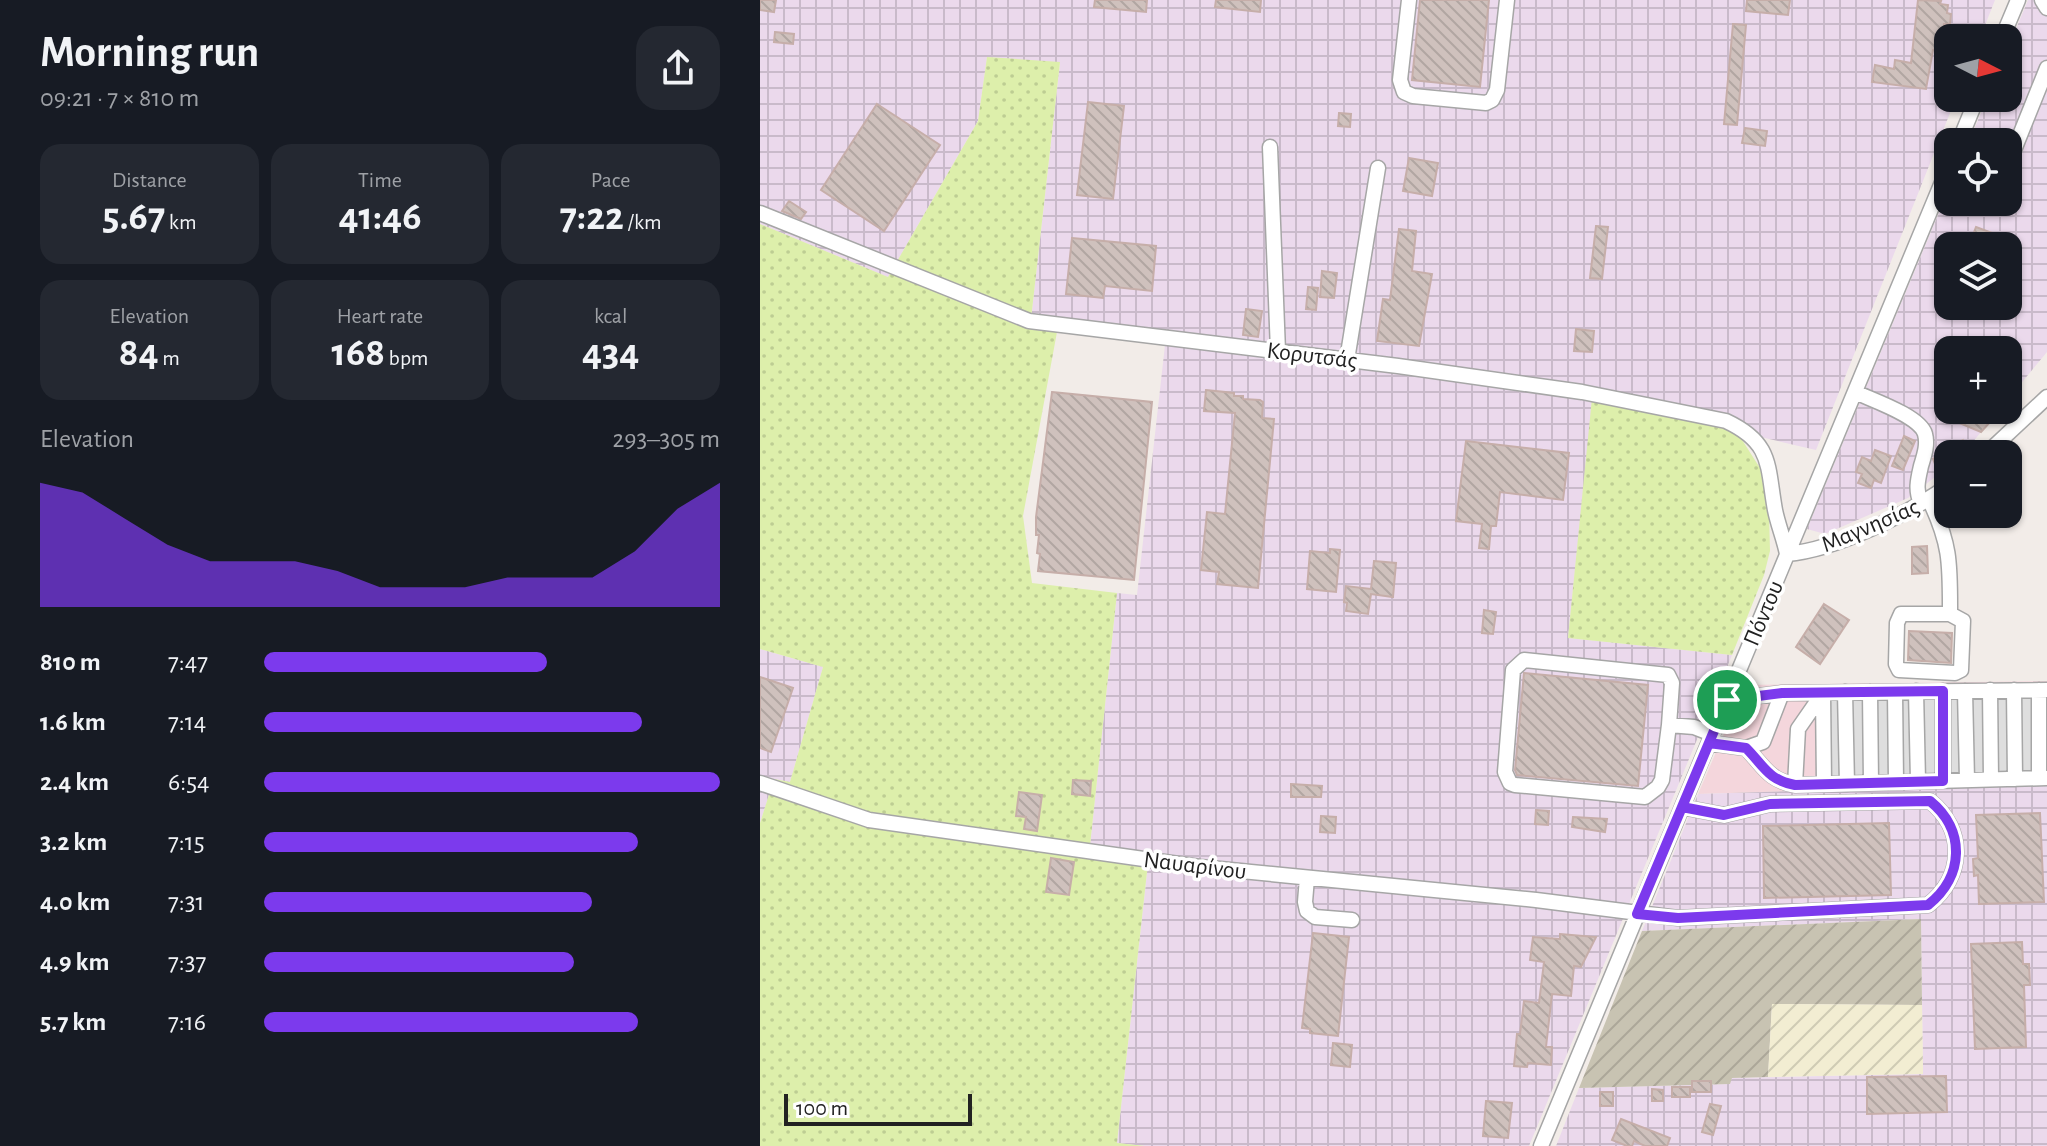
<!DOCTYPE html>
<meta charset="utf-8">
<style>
body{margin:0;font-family:"Alegreya Sans",sans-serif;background:#242831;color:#f1f3f6;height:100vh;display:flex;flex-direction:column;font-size:30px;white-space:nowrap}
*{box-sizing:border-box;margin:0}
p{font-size:26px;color:#9ea1a6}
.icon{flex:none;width:44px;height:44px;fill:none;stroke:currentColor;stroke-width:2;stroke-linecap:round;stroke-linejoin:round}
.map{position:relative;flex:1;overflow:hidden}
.sheet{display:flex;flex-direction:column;background:#171b24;width:760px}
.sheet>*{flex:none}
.needle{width:52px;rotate:96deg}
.tools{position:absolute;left:1174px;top:24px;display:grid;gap:16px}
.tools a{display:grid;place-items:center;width:88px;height:88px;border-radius:16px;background:#171b24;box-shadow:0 2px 6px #0004;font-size:40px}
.scale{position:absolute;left:24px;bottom:20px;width:188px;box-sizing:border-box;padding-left:8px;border:4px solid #222;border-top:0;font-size:22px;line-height:28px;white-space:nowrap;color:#222;-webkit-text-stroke:6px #fff;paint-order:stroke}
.pin{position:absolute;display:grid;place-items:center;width:68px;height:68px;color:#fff;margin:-34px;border:4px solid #fff;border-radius:50%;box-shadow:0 2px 8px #0007}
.round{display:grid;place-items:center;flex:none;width:84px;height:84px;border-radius:24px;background:#242831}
.summary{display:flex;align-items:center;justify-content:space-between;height:136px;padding:0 40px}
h1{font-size:44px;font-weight:700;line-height:60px}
.metrics{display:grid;grid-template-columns:repeat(3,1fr);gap:12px;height:136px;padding:8px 40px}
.metrics div{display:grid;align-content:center;border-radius:20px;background:#242831;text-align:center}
.metrics b{font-size:40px;font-weight:700}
.metrics small{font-size:22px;font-weight:400}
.metrics p{font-size:22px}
.chart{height:224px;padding:16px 40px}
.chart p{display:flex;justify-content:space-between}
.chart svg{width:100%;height:144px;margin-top:8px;fill:#7c3aed;opacity:.7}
ul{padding:0 40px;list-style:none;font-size:26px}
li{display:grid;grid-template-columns:128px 96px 1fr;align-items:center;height:60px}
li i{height:20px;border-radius:10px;background:#7c3aed}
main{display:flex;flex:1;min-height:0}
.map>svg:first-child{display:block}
</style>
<main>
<section class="sheet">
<div class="summary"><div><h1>Morning run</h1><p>09:21 · 7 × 810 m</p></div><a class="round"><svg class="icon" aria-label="share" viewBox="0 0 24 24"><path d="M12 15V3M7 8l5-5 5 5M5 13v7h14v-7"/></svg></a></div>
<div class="metrics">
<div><p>Distance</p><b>5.67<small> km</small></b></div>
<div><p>Time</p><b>41:46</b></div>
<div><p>Pace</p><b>7:22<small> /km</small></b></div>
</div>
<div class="metrics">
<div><p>Elevation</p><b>84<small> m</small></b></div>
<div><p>Heart rate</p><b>168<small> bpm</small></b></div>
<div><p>kcal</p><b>434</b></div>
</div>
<div class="chart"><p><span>Elevation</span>293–305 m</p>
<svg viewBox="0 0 160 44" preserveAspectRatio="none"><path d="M0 44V6L10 9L20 17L30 25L40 30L50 30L60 30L70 33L80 38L90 38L100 38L110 35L120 35L130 35L140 27L150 14L160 6V44z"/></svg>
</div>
<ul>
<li><b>810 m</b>7:47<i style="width:62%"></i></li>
<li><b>1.6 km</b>7:14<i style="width:83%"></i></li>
<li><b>2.4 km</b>6:54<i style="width:100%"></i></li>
<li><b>3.2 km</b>7:15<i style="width:82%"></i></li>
<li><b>4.0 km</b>7:31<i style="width:72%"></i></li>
<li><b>4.9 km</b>7:37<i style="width:68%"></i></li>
<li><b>5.7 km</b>7:16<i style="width:82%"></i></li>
</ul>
</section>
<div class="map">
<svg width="1287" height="1146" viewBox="0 0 1287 1146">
<defs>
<pattern id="industrial-grid" width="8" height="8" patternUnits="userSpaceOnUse" patternTransform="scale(2)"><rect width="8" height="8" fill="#ebd9ec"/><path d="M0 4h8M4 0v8" fill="none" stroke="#c9baca"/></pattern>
<pattern id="construction-furrows" width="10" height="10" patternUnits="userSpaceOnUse" patternTransform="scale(2)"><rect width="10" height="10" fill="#c8c3b2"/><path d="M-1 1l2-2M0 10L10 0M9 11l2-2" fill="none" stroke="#aca799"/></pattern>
<pattern id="farmland-furrows" width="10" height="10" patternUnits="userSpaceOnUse" patternTransform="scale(2)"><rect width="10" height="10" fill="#f2edd2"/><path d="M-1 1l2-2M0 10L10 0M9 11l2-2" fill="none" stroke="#cfcbb4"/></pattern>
<pattern id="grass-dots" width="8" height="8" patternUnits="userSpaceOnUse" patternTransform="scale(2)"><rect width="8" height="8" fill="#ddefab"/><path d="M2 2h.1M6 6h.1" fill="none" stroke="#bdcd93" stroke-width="1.8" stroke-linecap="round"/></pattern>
<pattern id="building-back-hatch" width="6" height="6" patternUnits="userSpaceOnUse" patternTransform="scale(2)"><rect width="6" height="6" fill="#cfc1bd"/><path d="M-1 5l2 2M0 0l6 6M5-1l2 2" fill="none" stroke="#b1a6a2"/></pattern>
</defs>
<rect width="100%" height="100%" fill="#f2ece8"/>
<path fill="#f4d6dc" d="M 1287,681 L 1287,783 L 938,794 L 985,685 Z"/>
<path fill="url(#industrial-grid)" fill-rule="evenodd" d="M 0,0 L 1235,0 L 1220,38 L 1188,38 L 1188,98 L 1196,98 L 1056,450 L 833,398 L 808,638 L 972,655 L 769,1146 L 385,1146 L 357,1143 L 388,864 L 329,855 L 357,593 L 377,595 L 405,345 L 270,328 L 300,63 L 227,57 L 218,121 L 128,277 L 0,224 Z
M 1268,0 L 1287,0 L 1287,352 L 1248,399 L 1248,350 L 1188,350 L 1188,410 L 1239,410 L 1203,454 L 1188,454 L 1188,467 L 1148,498 L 1065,534 L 1047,529 L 1188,191 L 1188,202 L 1248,202 L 1248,142 L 1209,142 L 1227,98 L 1248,98 L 1248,48 ZM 1188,246 L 1248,246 L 1248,306 L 1188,306 Z
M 0,649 L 63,667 L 30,782 L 14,779 L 0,823 Z
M 1287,783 L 1287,1146 L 796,1146 L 819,1088 L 969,1084 L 972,1078 L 1163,1074 L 1161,919 L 882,931 L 938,794 Z"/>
<path fill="url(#construction-furrows)" d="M 1161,919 L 1162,1005 L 1012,1004 L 1008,1077 L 972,1078 L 970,1084 L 819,1088 L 882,931 Z"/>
<path fill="url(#farmland-furrows)" d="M 1012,1004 L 1162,1005 L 1163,1074 L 1008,1077 Z"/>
<path fill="url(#grass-dots)" d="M 227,57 L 300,62 L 270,328 L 297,332 L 263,516 L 272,583 L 357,593 L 329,855 L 388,863 L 357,1143 L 385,1146 L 0,1146 L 0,823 L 14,779 L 30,782 L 63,667 L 0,649 L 0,224 L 128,277 L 218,121 Z
M 832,398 L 977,432 L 1000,468 L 1009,513 L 1010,551 L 1004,575 L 972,655 L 808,638 Z"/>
<path fill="#dedede" d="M 1287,697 L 1287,777 L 1068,781 L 1067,698 Z"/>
<path fill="url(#building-back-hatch)" stroke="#c6aea9" stroke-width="2" d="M 0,0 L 16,0 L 14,12 L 0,10 Z
M 335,0 L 387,0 L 386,12 L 334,7 Z
M 456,0 L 501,0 L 500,12 L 455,7 Z
M 660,0 L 729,0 L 720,87 L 652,80 Z
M 987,0 L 1030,0 L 1028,15 L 986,11 Z
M 1158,0 L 1181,1 L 1180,4 L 1188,5 L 1187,13 L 1191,14 L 1190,24 L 1184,24 L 1181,51 L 1173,50 L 1166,89 L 1112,82 L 1115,65 L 1134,69 L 1135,60 L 1151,63 Z
M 973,24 L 986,25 L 977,125 L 964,124 Z
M 15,32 L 34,34 L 33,44 L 14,42 Z
M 328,102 L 364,106 L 353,199 L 317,195 Z
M 117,104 L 180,145 L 124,231 L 61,190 Z
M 579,113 L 591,114 L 590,127 L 578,126 Z
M 985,128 L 1007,131 L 1005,146 L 982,143 Z
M 649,158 L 678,163 L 672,196 L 643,191 Z
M 29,201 L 46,212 L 41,219 L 22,211 Z
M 836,226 L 848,227 L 842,279 L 830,278 Z
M 1216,227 L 1235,234 L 1231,246 L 1211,240 Z
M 639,229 L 656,231 L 652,271 L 672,274 L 659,346 L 617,341 L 623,299 L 630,300 Z
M 312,238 L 396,246 L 392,291 L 345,286 L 343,298 L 306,294 Z
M 562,271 L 577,273 L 574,298 L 560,297 Z
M 548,287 L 558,288 L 556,310 L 546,309 Z
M 486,309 L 502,311 L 498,337 L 483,335 Z
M 816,329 L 834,331 L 832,352 L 814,351 Z
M 446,390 L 474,393 L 474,396 L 483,396 L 483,399 L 500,400 L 503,402 L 502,418 L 514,419 L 498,588 L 457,584 L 459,572 L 441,570 L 447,512 L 465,514 L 475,413 L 444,411 Z
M 292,392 L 392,402 L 374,580 L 278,571 L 280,554 L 277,553 L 279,535 L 276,535 L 276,517 Z
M 1203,410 L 1241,410 L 1221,432 L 1197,422 Z
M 1144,436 L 1155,441 L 1143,470 L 1132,466 Z
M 1203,440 L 1209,448 L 1200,454 L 1188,454 L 1188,462 L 1177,469 L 1173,459 Z
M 706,441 L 809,453 L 803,500 L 740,492 L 736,526 L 731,526 L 729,549 L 719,548 L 722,524 L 696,521 Z
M 1115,450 L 1131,456 L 1121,483 L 1114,480 L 1111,488 L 1098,483 L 1102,474 L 1096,472 L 1102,457 L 1111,461 Z
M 1167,546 L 1168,573 L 1152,574 L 1152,547 Z
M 570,549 L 580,550 L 576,592 L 547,589 L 550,551 L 570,553 Z
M 614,561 L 636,563 L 633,597 L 611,594 L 608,614 L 586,611 L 587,603 L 584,602 L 586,586 L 611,589 Z
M 1064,604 L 1089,620 L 1060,664 L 1036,647 Z
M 724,610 L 736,612 L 733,634 L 722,633 Z
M 1149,631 L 1192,633 L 1191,663 L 1148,660 Z
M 764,673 L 888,685 L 878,786 L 757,775 L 755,770 Z
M 0,677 L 33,688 L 11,752 L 0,748 Z
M 313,780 L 331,781 L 330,796 L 312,794 Z
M 531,784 L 562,786 L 561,797 L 531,797 Z
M 259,792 L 282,795 L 277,831 L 264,829 L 266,817 L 256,816 Z
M 776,810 L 789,811 L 788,825 L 775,824 Z
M 1280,813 L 1284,902 L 1219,904 L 1218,875 L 1214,876 L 1213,859 L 1218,858 L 1216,815 Z
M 561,816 L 576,817 L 575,833 L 560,832 Z
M 813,817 L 847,819 L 845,832 L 812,827 Z
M 1129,823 L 1131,895 L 1004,898 L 1003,826 Z
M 291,858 L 314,862 L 309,895 L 286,892 Z
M 553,933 L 589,937 L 578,1036 L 550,1033 L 550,1029 L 542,1028 Z
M 800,934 L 836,937 L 821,967 L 814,966 L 811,996 L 792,994 L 786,1047 L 792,1047 L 791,1065 L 768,1063 L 767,1067 L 754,1066 L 757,1034 L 760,1034 L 764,1001 L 779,1003 L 784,962 L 770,960 L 773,937 L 800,939 Z
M 1262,942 L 1263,964 L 1269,964 L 1270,985 L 1264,985 L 1266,1047 L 1215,1049 L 1211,944 Z
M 573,1043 L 592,1045 L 590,1067 L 571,1065 Z
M 1186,1076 L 1187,1112 L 1107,1114 L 1107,1077 Z
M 932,1081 L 951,1081 L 951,1092 L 932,1092 Z
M 912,1087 L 930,1087 L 930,1097 L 912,1097 Z
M 892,1089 L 903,1090 L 903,1101 L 892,1101 Z
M 840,1092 L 853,1092 L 853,1106 L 840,1106 Z
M 726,1101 L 752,1103 L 748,1138 L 723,1136 Z
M 950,1104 L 961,1106 L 953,1135 L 942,1132 Z
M 861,1119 L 910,1138 L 907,1146 L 885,1146 L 874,1141 L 872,1146 L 867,1146 L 852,1140 Z"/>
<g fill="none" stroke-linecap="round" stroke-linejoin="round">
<g stroke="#a6a6a6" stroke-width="17">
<path id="minor" d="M 649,0 L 640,80 L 644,92 L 653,96 L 726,103 L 732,100 L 737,90 L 747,0
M 1282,0 L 1287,8
M 1242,38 L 1258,0
M 1199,142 L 1217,98
M 510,147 L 518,351
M 1248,165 L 1287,68
M 0,213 L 269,321 L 638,366 L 822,392 L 966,421 C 1013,443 1007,466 1015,510 C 1018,525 1024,539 1027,554 C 1075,550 1148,514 1188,486
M 587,360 L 618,168
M 1095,392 C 1112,400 1160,416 1165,434 C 1168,445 1164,456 1161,466 C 1158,479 1155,490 1161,503
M 1226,454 L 1287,397
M 1169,499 C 1191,545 1190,564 1190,614 L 1141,614 L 1137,623 L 1136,664 L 1139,670 L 1195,673 L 1201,670 L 1203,621 L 1190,614
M 1230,690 L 1231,779
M 1254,690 L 1255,779
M 1279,690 L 1279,778
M 1156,691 L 1158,781
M 1183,691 L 1183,781
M 1205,691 L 1207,780
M 1085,692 L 1087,784
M 1110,692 L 1111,783
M 1135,692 L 1136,782
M 967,700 L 1022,693 L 1287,690
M 909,725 L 912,683 L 908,675 L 764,660 L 753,670 L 745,772 L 750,783 L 755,785 L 885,797 L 898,787 L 902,780 L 909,725 L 934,727 L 952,734
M 949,743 L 986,748 C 1004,766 1008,780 1035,785 L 1287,778
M 986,748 L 1003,742 L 1022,693
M 0,783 L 109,820 L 440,867 L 776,900 L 918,918 L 1168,905 C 1204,877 1206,830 1170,801 L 1010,804 L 964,815 L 922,807
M 1035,785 L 1038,729 L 1063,693 L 1064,784
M 547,878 L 545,902 L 547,911 L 555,917 L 592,920
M 781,1146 L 1188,168"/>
</g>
<use href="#minor" stroke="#fff" stroke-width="14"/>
</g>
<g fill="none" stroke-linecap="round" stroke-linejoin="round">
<g stroke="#fff" stroke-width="16">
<path id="route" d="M 967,700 L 877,914 L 918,918 L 1168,905 C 1204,877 1206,830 1170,801 L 1010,804 L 964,815 L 922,807 L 949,743 L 986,748 C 1004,766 1008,780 1035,785 L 1183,781 L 1183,691 L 1022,693 L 967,700"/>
</g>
<use href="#route" stroke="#7c3aed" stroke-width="10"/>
</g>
<g text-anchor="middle" stroke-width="7" stroke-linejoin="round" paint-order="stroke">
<g font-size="24" fill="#222" stroke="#fff">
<text transform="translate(552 355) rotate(7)" y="8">Κορυτσάς</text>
<text transform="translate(1110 525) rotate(-23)" y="8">Μαγνησίας</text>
<text transform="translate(1003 613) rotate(-67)" y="8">Πόντου</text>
<text transform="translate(435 865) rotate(7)" y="8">Ναυαρίνου</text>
</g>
</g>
</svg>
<div class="tools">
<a><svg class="needle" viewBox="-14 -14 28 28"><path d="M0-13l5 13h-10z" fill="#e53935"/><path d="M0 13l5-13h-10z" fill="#9ea1a6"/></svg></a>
<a><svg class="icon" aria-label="locate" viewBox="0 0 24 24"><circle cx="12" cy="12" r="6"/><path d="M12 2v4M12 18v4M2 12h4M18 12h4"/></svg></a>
<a><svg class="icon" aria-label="layers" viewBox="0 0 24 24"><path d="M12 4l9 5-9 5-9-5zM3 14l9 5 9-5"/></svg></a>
<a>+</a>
<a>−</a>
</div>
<div class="scale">100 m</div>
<div class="pin" style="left:967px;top:700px;background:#1e9e55"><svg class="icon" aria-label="arrive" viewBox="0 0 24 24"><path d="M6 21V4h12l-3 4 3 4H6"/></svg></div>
</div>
</main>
